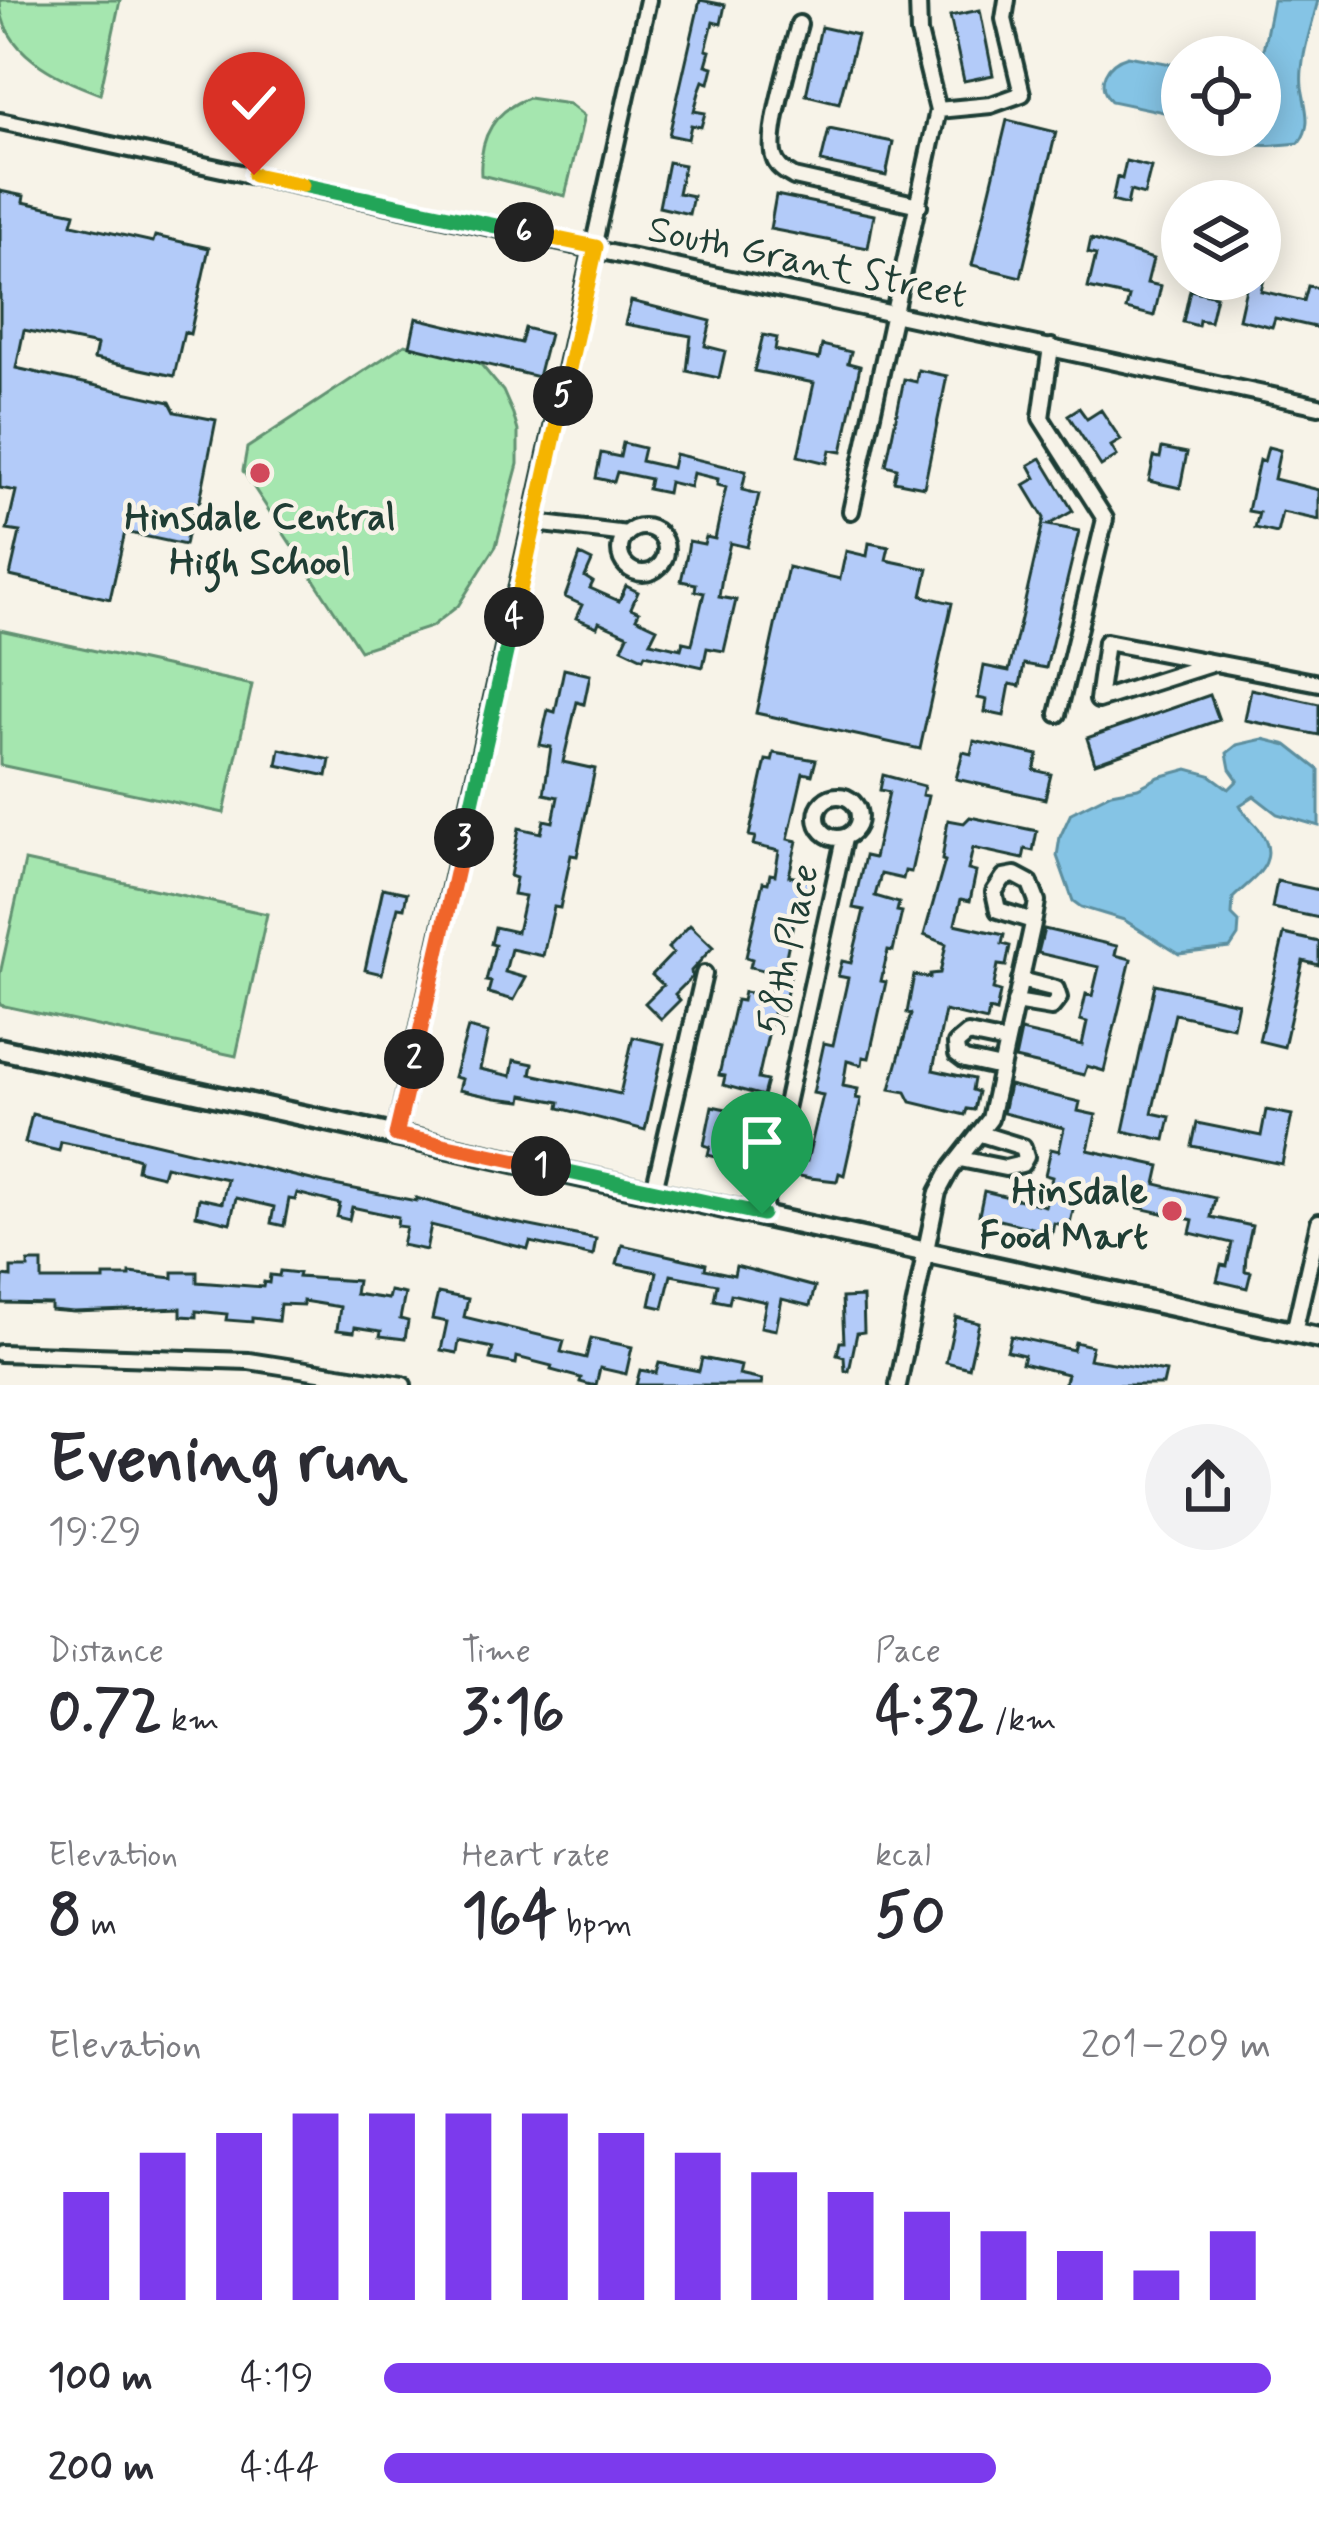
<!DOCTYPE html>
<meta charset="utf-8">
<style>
body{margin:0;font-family:Mynerve,sans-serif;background:#f2f2f3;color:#2b2b33;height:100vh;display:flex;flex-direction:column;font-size:45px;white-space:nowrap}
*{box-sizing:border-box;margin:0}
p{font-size:39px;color:#7c7c81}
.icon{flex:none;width:66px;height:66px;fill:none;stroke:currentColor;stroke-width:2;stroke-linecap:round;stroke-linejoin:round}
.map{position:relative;height:1385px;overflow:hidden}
.details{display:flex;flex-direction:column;background:#fff;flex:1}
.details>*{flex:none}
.buttons{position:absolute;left:1161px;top:36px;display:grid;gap:24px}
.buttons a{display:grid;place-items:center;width:120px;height:120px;border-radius:50%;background:#fff;box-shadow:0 6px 30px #0003;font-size:60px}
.pin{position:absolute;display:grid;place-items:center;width:102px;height:102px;color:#fff;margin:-123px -51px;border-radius:50% 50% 50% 0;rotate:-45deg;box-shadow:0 0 12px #0007}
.pin .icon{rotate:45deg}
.km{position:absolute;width:60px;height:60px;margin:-30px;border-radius:50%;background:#222;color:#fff;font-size:33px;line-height:60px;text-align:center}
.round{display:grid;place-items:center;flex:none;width:126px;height:126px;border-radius:63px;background:#f2f2f3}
.summary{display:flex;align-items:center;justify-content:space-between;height:204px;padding:0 48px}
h1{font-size:66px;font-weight:800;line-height:90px}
.metrics{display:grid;grid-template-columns:repeat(3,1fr);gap:18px;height:204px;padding:12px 48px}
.metrics div{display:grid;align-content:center}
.metrics b{font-size:60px;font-weight:800}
.metrics small{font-size:33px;font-weight:400}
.metrics p{font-size:33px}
.chart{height:336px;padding:24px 48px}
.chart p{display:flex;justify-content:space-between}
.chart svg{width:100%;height:216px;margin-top:12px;stroke:#7c3aed;stroke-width:6}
ul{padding:0 48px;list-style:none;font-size:39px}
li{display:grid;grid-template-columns:192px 144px 1fr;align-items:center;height:90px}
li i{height:30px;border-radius:15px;background:#7c3aed}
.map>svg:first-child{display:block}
</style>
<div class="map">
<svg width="1319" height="1385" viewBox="0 0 1319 1385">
<rect width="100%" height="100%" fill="#f7f3e8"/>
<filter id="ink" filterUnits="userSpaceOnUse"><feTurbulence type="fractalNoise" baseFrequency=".00833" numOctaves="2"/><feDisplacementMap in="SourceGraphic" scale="24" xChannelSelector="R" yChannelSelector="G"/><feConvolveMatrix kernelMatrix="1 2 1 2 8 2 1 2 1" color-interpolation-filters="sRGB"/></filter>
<g filter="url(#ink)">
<path fill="#a5e6af" stroke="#629272" stroke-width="3" d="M 0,0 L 120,0 L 100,94 C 58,79 0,52 0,0 Z
M 528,98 L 569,104 L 584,116 L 565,196 L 481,175 C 479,138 493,111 528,98 Z
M 405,344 L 478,361 L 503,391 L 513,414 L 518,431 L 518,464 L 496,546 L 458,606 L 431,627 L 360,650 L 243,471 L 247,448 Z
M 0,630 L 252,685 L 224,813 L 0,765 Z
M 25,861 L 267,914 L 236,1056 L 0,1005 L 0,974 Z"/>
<path fill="#85c4e5" stroke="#5c8e9e" stroke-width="3" d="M 1273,0 L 1318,0 C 1312,26 1299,60 1302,87 C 1305,107 1313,125 1299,143 C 1273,146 1247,149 1224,135 L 1260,135 L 1260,57 L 1257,57 L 1263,50 Z
M 1128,56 L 1182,66 L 1182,116 L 1111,101 C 1094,83 1107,62 1128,56 Z
M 1263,739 L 1287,745 L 1319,770 L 1319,826 L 1277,814 L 1254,796 L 1240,805 C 1245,816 1251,819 1259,829 C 1284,863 1251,879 1233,898 L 1232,915 L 1239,922 L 1238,936 L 1230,948 L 1179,954 L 1124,920 L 1081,907 L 1073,901 L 1057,856 L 1060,837 L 1071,813 L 1111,793 L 1138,788 L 1159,777 L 1188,769 L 1210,775 L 1229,789 L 1238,780 L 1230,769 L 1227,753 L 1237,745 Z"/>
<path fill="#b3cbf9" stroke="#1f3d34" stroke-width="3" d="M 700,0 L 725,5 L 721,24 L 713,22 L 706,50 L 710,51 L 706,65 L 713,67 L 709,83 L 703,81 L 700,89 L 694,111 L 705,113 L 701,127 L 691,125 L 688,139 L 669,135 Z
M 980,10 L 993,75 L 964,81 L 950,16 Z
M 821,27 L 857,35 L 839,103 L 806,95 Z
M 1007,120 L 1056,132 L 1021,277 L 972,265 Z
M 829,129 L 893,142 L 886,176 L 821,162 Z
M 1126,161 L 1151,167 L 1144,195 L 1130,191 L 1127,205 L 1112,201 L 1117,177 L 1122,179 Z
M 668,162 L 684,165 L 678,193 L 693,196 L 689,214 L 659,207 Z
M 0,191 L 24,196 L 23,202 L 75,213 L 72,224 L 153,242 L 155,236 L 209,248 L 190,334 L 184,332 L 174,376 L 94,359 L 97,345 L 24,330 L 16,368 L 170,402 L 175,412 L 216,420 L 200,501 L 193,506 L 185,545 L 125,532 L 110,599 L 10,576 L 20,532 L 7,530 L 16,491 L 0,488 Z
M 776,195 L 874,215 L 868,248 L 770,229 Z
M 1091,239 L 1153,259 L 1147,283 L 1161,286 L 1154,316 L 1126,309 L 1129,297 L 1088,288 L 1096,255 L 1088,253 Z
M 1248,279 L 1264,279 L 1261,291 L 1304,301 L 1308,286 L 1319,288 L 1319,328 L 1275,318 L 1272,327 L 1239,319 Z
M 1190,290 L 1216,296 L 1210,322 L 1199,320 L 1198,326 L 1183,322 Z
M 631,301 L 711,321 L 705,346 L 725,351 L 719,378 L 687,371 L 691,336 L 625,324 Z
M 416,318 L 521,343 L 525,328 L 549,334 L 538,377 L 410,346 Z
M 763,335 L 777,338 L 775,350 L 819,359 L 822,345 L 851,352 L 848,363 L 860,366 L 842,452 L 830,450 L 827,463 L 798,456 L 814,383 L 754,371 Z
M 918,370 L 947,376 L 924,487 L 894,481 L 897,468 L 886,465 L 904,379 L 916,382 Z
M 1079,408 L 1087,419 L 1101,410 L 1121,440 L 1111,446 L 1117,456 L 1101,466 L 1068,415 Z
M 623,443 L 644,448 L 641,461 L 672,468 L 675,454 L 746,471 L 742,490 L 759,494 L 747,547 L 730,543 L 722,577 L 719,597 L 736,600 L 724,651 L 707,648 L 703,667 L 645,654 L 643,658 L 622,648 L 628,635 L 599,622 L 597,627 L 576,618 L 582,605 L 565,597 L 580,555 L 592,561 L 585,577 L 593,582 L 590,588 L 619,601 L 626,586 L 638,592 L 631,608 L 639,612 L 636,618 L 657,628 L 650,642 L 681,649 L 683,642 L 692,644 L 704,593 L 695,591 L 696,584 L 681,581 L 687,554 L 689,541 L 704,544 L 706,537 L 715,539 L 726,487 L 717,485 L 718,479 L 693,473 L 690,487 L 669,482 L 667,493 L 648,489 L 650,479 L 617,472 L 614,482 L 596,478 L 601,453 L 620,457 Z
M 1268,447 L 1280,450 L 1274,479 L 1319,490 L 1319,520 L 1282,512 L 1277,533 L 1255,528 L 1259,513 L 1248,511 L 1259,460 L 1264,462 Z
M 1162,448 L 1187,453 L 1180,488 L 1149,481 L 1154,457 L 1160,458 Z
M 1041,458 L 1073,511 L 1048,525 L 1079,531 L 1046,668 L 1024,664 L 1020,686 L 1010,684 L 1004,716 L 985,712 L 987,700 L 978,698 L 984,666 L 1009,671 L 1044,518 L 1024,485 L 1036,478 L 1029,465 Z
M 869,543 L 889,547 L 886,560 L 928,569 L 922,596 L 952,603 L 920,749 L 756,713 L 788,567 L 840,579 L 846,551 L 867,556 Z
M 564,669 L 590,675 L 584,704 L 577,702 L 563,762 L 595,769 L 577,856 L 571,855 L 560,908 L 554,907 L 543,956 L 511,949 L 505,972 L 526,978 L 514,1000 L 488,993 L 491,982 L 486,981 L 495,945 L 491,944 L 495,927 L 517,932 L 525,896 L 513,894 L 516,878 L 510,876 L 519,828 L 541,833 L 544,820 L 553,822 L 558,797 L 544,794 L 551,747 L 540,745 L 548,710 L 555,712 Z
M 1251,689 L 1319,704 L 1319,735 L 1245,720 Z
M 1210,695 L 1219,720 L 1095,763 L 1087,738 Z
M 974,741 L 1038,755 L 1034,770 L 1051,774 L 1045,799 L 956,779 L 963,752 L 971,754 Z
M 280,749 L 330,760 L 327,776 L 277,765 Z
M 774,753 L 816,760 L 812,775 L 803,773 L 788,839 L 797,841 L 789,876 L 812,881 L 809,897 L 799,895 L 785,961 L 793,963 L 782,1015 L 773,1013 L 758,1079 L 767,1081 L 763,1096 L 723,1085 L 725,1076 L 719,1075 L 736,1000 L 742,1001 L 744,992 L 770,996 L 776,973 L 750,967 L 752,959 L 746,957 L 763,882 L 768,883 L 770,874 L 775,875 L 779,851 L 753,845 L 755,837 L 749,836 L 766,760 L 772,761 Z
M 883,775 L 924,786 L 922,795 L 928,796 L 911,872 L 905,871 L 903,879 L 881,874 L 875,896 L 899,903 L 897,911 L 902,912 L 893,951 L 888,950 L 881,981 L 886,982 L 869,1058 L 863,1057 L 862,1065 L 847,1061 L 843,1086 L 858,1089 L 856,1098 L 861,1099 L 844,1175 L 839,1173 L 837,1181 L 810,1178 L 795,1175 L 799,1159 L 807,1161 L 823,1095 L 813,1093 L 824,1043 L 833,1045 L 848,978 L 838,976 L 842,961 L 851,963 L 864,910 L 853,908 L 865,856 L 874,858 L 889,792 L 880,790 Z
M 970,817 L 1037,831 L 1033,851 L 1025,849 L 1023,859 L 973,848 L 968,870 L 976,872 L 970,901 L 961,899 L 955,924 L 1004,935 L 1002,944 L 1010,946 L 1006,966 L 998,965 L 993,990 L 1000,992 L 996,1012 L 989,1010 L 987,1021 L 945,1011 L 933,1070 L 974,1079 L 972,1090 L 978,1092 L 974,1110 L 967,1109 L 965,1115 L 911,1102 L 906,1092 L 890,1089 L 911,1014 L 907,1013 L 914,975 L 930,978 L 930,974 L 940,973 L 946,944 L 924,935 L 945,861 L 942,860 L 948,820 L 964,823 Z
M 1277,881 L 1319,890 L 1319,918 L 1272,908 Z
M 383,888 L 407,893 L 404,908 L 398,907 L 382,974 L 365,970 Z
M 690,925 L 713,947 L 691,971 L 692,977 L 675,994 L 680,1000 L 661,1019 L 645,1003 L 663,985 L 652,975 L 673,953 L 668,948 Z
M 1044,929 L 1117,946 L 1115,955 L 1131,959 L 1104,1071 L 1087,1066 L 1084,1075 L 1015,1059 L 1021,1031 L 1082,1045 L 1087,1022 L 1080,1020 L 1086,994 L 1092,996 L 1099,967 L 1038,953 Z
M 1284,934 L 1319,942 L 1319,965 L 1303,961 L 1284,1047 L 1259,1041 Z
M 1155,984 L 1238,1003 L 1233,1027 L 1175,1014 L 1152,1113 L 1170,1117 L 1165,1140 L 1123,1131 Z
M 468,1028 L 488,1033 L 480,1069 L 511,1076 L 514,1060 L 533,1064 L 531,1074 L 620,1094 L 633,1037 L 664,1044 L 645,1130 L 559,1108 L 560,1102 L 523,1095 L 522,1101 L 496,1098 L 459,1090 L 462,1079 L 454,1077 Z
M 1009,1085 L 1080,1102 L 1078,1111 L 1096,1115 L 1088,1150 L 1160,1166 L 1156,1184 L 1215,1198 L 1211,1217 L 1252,1226 L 1246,1254 L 1245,1271 L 1251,1272 L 1247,1288 L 1217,1281 L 1221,1265 L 1227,1266 L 1232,1243 L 1190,1233 L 1193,1220 L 1077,1194 L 1069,1227 L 1054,1223 L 1052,1233 L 979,1215 L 984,1191 L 1045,1206 L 1052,1177 L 1045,1175 L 1051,1149 L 1059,1151 L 1064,1128 L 1003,1113 Z
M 712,1106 L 750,1114 L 743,1147 L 754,1149 L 750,1166 L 708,1155 L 710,1147 L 704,1145 Z
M 1266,1110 L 1292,1115 L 1282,1164 L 1192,1146 L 1197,1123 L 1261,1136 Z
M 32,1114 L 324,1183 L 416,1201 L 416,1198 L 490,1218 L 596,1239 L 593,1256 L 530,1242 L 528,1249 L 431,1225 L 426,1250 L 402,1245 L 406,1227 L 397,1226 L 398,1217 L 352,1207 L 349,1220 L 337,1217 L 340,1204 L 297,1193 L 295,1200 L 289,1199 L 284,1226 L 271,1223 L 274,1207 L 236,1198 L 230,1223 L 196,1215 L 199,1198 L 222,1203 L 227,1179 L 165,1166 L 162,1176 L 137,1170 L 139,1159 L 127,1155 L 61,1142 L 59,1151 L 25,1143 Z
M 622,1245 L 706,1264 L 705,1269 L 734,1275 L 736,1266 L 815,1287 L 810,1306 L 782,1299 L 776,1330 L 761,1327 L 766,1302 L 731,1294 L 729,1303 L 714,1300 L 717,1284 L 671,1275 L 663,1308 L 650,1305 L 657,1272 L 617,1264 Z
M 28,1262 L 42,1262 L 42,1280 L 104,1280 L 104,1276 L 130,1276 L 130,1273 L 173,1278 L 173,1272 L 197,1272 L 197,1282 L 263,1287 L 264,1282 L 269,1283 L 270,1275 L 279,1276 L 280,1271 L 299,1273 L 298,1277 L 357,1281 L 355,1294 L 388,1299 L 390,1291 L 405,1294 L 400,1319 L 408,1321 L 405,1339 L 380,1336 L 381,1331 L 355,1327 L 354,1332 L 337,1330 L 340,1307 L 303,1301 L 303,1305 L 280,1304 L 278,1321 L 252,1318 L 252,1322 L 226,1320 L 227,1314 L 196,1311 L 196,1317 L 181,1316 L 181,1308 L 74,1312 L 51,1310 L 51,1304 L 2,1303 L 3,1276 L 11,1277 L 11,1268 L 28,1268 Z
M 438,1293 L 468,1299 L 464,1317 L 564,1341 L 561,1352 L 586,1358 L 591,1338 L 632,1347 L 626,1374 L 600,1368 L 596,1385 L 591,1385 L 580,1382 L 581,1378 L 551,1370 L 552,1366 L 517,1357 L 516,1364 L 490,1359 L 493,1348 L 459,1341 L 457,1353 L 441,1350 L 447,1322 L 432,1319 Z
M 863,1297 L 864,1332 L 857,1333 L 849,1371 L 845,1371 L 844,1357 L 837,1355 L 840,1342 L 844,1342 L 842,1298 Z
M 956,1317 L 979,1323 L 969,1368 L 946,1362 Z
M 1011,1336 L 1073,1350 L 1075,1342 L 1092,1346 L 1089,1359 L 1166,1372 L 1163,1385 L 1064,1385 L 1067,1374 L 1022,1363 L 1024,1355 L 1007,1351 Z
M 702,1358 L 741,1366 L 739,1375 L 762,1380 L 761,1385 L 636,1385 L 640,1370 L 656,1373 L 659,1363 L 699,1371 Z"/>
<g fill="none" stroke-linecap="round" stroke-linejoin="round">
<g stroke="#1f3d34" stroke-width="22">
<path id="street" d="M 799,24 C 792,51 766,134 774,157 C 777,168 786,172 794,177 L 919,205
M 938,110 L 991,105 L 1022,94 L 1004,19 L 1007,0
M 0,121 L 1319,406
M 1051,347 L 1041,418 L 1105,519 L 1058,714
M 851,511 L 938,110 L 919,33 L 918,0
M 535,523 L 627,534
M620 550a23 23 0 1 1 46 0a23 23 0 1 1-46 0Z
M 1214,663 L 1098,700 L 1106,642 L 1319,683
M817 817a21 21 0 1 1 42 0a21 21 0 1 1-42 0Z
M 1015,1002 L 1051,1008 L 1059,998 L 1056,989 L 1020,980
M 1001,1068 L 965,1060 L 957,1054 L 956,1044 L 968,1034 L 1006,1042
M 396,1134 L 648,0
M 960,1159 L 1005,1168 L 1022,1164 L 1026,1157 L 1023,1147 L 981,1134
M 654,1190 L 704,974
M 762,1214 L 844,839
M 1294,1332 L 1319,1222
M 0,1353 L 249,1361 L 403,1385
M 898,1385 L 938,1192 L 950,1170 L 990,1119 L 1034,919 L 1037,901 L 1030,883 L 1015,875 L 1004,877 L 994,892 L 998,910 L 1033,921"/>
</g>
<g stroke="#1f3d34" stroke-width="27">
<path id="secondary" d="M 0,1049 L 1319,1338"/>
</g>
<use href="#street" stroke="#f7f3e8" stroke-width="14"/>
<use href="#secondary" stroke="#f7f3e8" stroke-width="18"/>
</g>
</g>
<g fill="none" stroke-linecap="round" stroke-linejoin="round" filter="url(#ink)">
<g stroke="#fff" stroke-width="24">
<path id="split-1" d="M 541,1166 L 762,1214"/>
</g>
<g stroke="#fff" stroke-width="24">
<path id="split-2" d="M 414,1059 L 396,1135 L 541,1166"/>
</g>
<g stroke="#fff" stroke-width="24">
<path id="split-3" d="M 414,1059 L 464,838"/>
</g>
<g stroke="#fff" stroke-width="24">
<path id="split-4" d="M 464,838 L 514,617"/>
</g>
<g stroke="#fff" stroke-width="24">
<path id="split-5" d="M 514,617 L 563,396"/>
</g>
<g stroke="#fff" stroke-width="24">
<path id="split-6" d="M 524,232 L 596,247 L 563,396"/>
</g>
<g stroke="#fff" stroke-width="24">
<path id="split-7" d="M 302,185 L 524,232"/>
</g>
<g stroke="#fff" stroke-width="24">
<path id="split-8" d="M 254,175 L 302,185"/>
</g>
<use href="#split-1" stroke="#22a559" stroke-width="15"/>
<use href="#split-2" stroke="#f0652b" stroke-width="15"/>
<use href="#split-3" stroke="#f0652b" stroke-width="15"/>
<use href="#split-4" stroke="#22a559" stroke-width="15"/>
<use href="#split-5" stroke="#f5b400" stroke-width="15"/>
<use href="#split-6" stroke="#f5b400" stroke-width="15"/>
<use href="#split-7" stroke="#22a559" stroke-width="15"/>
<use href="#split-8" stroke="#f5b400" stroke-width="15"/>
</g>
<g fill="#d1495b" stroke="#f7f3e8" stroke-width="4.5">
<circle cx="260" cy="473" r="12"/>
<circle cx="1172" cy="1211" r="12"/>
</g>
<g text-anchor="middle" stroke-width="9" stroke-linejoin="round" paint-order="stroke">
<g font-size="39" fill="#1f3d34" stroke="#f7f3e8">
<text transform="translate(808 260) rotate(12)" y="14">South Grant Street</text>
<text transform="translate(786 949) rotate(-78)" y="14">58th Place</text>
</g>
<g font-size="39" font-weight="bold" fill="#1f3d34" stroke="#f7f3e8">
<text x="260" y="529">Hinsdale Central<tspan x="260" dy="45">High School</tspan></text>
<text x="1148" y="1203" text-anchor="end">Hinsdale<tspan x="1148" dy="45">Food Mart</tspan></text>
</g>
</g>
</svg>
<div class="buttons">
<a><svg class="icon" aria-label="locate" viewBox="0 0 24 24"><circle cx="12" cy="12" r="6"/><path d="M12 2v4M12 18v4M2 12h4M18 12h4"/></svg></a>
<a><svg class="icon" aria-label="layers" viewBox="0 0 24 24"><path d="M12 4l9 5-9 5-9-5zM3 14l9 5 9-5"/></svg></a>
</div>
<div class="pin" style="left:762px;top:1214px;background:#1e9e55"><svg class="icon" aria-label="arrive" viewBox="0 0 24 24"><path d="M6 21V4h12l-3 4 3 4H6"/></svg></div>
<div class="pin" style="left:254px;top:175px;background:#d93025"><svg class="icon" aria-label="check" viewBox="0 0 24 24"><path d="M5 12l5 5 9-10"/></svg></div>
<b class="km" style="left:541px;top:1166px">1</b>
<b class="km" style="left:414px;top:1059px">2</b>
<b class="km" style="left:464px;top:838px">3</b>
<b class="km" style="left:514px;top:617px">4</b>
<b class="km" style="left:563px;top:396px">5</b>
<b class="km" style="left:524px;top:232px">6</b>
</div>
<section class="details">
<div class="summary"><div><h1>Evening run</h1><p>19:29</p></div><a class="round"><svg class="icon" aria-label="share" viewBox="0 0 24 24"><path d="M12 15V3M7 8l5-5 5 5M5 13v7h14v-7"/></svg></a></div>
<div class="metrics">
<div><p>Distance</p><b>0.72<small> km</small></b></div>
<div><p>Time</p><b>3:16</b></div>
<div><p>Pace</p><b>4:32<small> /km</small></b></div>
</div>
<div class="metrics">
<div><p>Elevation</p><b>8<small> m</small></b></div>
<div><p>Heart rate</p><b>164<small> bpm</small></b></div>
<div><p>kcal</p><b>50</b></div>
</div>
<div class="chart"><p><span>Elevation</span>201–209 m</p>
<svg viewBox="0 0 160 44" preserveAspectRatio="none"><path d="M5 44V22M15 44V14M25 44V10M35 44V6M45 44V6M55 44V6M65 44V6M75 44V10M85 44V14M95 44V18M105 44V22M115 44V26M125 44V30M135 44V34M145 44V38M155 44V30"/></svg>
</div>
<ul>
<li><b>100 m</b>4:19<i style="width:100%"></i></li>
<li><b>200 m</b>4:44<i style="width:69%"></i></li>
</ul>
</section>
